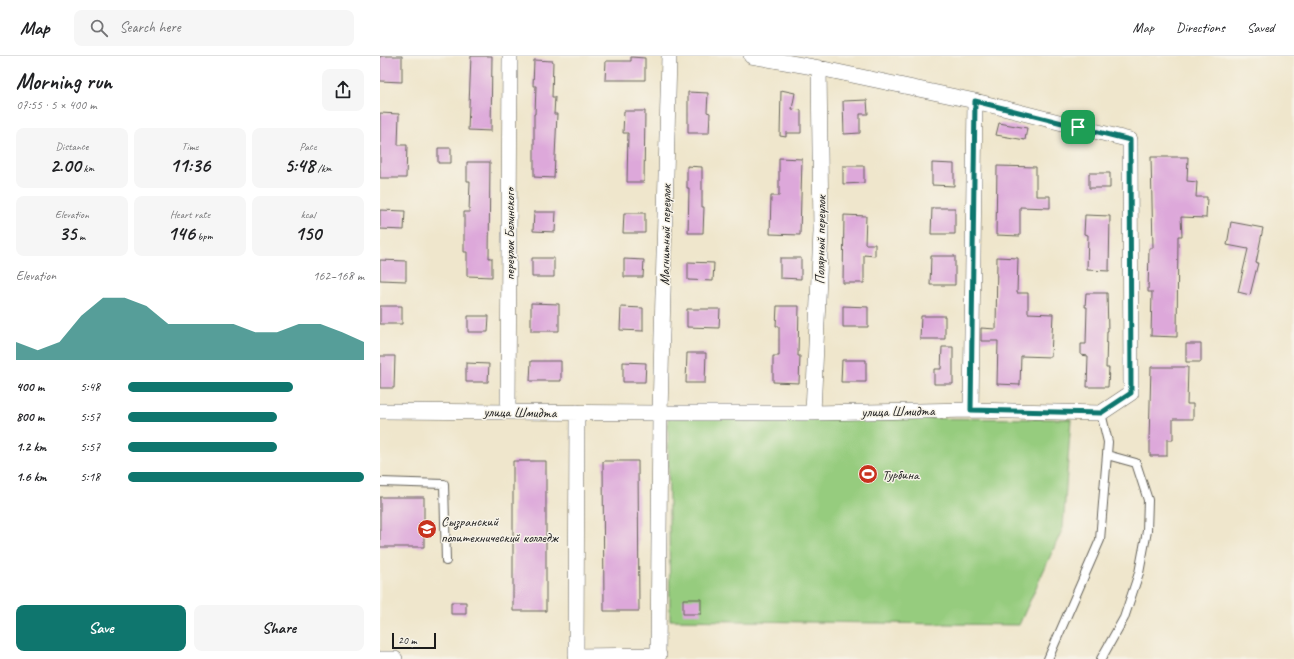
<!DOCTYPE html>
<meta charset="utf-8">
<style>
body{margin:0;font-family:Caveat,sans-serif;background:#f6f6f6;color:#202124;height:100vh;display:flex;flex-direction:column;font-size:15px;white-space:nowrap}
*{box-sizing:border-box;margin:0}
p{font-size:13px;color:#757577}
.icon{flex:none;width:22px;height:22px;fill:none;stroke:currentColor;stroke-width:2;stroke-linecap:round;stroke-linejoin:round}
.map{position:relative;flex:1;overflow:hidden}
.sheet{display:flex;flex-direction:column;background:#fff;width:380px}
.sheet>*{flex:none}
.scale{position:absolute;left:12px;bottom:10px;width:44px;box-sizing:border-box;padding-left:4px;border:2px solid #1c1c1c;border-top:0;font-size:11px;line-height:14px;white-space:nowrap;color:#1c1c1c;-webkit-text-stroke:3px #f7f3e8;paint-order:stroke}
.pin{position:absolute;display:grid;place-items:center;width:34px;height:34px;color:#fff;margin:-17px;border-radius:8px;box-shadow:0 2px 6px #0006}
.round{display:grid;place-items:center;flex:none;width:42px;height:42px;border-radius:8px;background:#f6f6f6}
.summary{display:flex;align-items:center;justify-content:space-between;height:68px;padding:0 16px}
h1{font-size:22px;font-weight:800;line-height:30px}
.figures{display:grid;grid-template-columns:repeat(3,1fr);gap:6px;height:68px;padding:4px 16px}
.figures div{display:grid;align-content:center;border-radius:8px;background:#f6f6f6;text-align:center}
.figures b{font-size:20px;font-weight:800}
.figures small{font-size:11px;font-weight:400}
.figures p{font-size:11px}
.chart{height:112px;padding:8px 16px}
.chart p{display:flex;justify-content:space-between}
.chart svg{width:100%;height:72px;margin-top:4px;fill:#0f766e;opacity:.7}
.button{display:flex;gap:8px;margin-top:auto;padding:8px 16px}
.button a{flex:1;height:46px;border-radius:8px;background:#0f766e;color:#fff;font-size:16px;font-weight:800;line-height:46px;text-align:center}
.button a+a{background:#f6f6f6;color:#202124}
ul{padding:0 16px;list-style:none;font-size:13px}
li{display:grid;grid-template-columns:64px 48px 1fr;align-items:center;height:30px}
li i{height:10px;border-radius:5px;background:#0f766e}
header{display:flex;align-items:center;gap:24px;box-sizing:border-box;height:56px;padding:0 20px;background:#fff;border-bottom:1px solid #e0e0e0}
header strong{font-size:19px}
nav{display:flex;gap:22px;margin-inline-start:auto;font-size:14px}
.search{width:280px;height:36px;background:#f6f6f6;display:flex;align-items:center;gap:10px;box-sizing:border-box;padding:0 14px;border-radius:8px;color:#757577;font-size:15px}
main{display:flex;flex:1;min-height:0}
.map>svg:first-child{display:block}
</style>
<header>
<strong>Map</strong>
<div class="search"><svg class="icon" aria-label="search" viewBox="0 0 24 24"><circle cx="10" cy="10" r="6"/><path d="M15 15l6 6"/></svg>Search here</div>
<nav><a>Map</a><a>Directions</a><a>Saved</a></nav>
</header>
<main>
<section class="sheet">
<div class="summary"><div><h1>Morning run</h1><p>07:55 · 5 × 400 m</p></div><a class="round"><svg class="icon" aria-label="share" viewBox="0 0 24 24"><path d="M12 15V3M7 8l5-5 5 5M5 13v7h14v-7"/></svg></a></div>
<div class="figures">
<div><p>Distance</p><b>2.00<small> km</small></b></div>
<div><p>Time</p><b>11:36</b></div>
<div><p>Pace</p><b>5:48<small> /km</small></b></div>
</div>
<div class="figures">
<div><p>Elevation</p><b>35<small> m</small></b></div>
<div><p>Heart rate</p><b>146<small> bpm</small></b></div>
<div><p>kcal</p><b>150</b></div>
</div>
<div class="chart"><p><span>Elevation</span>162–168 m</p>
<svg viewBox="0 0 160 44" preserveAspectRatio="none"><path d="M0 44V33L10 38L20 33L30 17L40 6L50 6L60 11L70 22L80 22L90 22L100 22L110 27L120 27L130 22L140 22L150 27L160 33V44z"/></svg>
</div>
<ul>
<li><b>400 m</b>5:48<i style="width:70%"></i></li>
<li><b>800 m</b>5:57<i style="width:63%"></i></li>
<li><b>1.2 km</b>5:57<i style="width:63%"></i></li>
<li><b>1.6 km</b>5:18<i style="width:100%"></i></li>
</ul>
<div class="button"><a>Save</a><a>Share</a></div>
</section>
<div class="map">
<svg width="914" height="603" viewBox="0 0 914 603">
<rect width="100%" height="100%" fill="#f7f3e8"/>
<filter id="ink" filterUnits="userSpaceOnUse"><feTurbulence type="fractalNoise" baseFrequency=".025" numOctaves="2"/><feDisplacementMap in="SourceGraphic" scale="8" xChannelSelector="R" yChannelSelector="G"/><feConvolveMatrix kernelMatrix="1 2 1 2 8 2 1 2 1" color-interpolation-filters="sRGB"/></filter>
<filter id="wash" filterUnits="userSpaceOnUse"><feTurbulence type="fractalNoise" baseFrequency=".012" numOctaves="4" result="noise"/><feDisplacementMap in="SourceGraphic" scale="16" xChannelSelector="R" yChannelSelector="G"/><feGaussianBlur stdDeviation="0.9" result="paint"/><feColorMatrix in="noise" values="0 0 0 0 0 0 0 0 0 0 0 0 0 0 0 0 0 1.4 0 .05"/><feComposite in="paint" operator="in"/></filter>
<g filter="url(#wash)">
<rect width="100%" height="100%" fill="#efe6cc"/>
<path fill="#96cc7e" stroke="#59744d" d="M 288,361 L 691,363 L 683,472 L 639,569 L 290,564 Z"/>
<g id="blocks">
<path fill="#dda8da" d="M 0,0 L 22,0 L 22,26 L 0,25 Z
M 91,0 L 112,0 L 111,75 L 88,74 Z
M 251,1 L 265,2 L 265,24 L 225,24 L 226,5 L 251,5 Z
M 154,4 L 173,5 L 172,41 L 175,41 L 174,58 L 177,58 L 174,122 L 154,121 L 154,58 L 155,58 L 156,30 L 153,30 Z
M 401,34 L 415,37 L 412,53 L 421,54 L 421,77 L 406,77 L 406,81 L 400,80 Z
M 308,36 L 328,37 L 327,56 L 330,57 L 329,77 L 308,77 Z
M 487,44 L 488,58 L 480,58 L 480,77 L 464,78 L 463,45 Z
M 244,55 L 265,55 L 264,126 L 247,126 L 248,77 L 243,77 Z
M 0,57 L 19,58 L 18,89 L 27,89 L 26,122 L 0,122 Z
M 619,67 L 647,72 L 645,84 L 616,79 Z
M 58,92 L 71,92 L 71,107 L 58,107 Z
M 771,101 L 808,101 L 807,125 L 817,126 L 816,141 L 827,141 L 826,162 L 801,161 L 802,180 L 798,180 L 797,281 L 771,280 L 772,236 L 768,236 L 769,192 L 773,192 Z
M 399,102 L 422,103 L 420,179 L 390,178 L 391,140 L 399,140 Z
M 87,106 L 110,106 L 109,202 L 112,202 L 112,221 L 87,220 L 87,196 L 84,196 L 84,156 L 89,156 L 90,125 L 87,125 Z
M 552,107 L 574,108 L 574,130 L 552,129 Z
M 307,110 L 322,111 L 322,151 L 324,151 L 323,177 L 308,177 L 309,132 L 307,132 Z
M 463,110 L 484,110 L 484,127 L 463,128 Z
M 617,110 L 656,111 L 656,140 L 670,140 L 670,152 L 640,151 L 640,180 L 616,179 Z
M 709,117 L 730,117 L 730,132 L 709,132 Z
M 552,152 L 575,152 L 575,178 L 551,178 Z
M 0,154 L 25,155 L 24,174 L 0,173 Z
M 154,156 L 176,156 L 175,176 L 153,175 Z
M 244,157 L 265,157 L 265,177 L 243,177 Z
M 464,159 L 486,160 L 485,188 L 495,188 L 495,200 L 484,199 L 484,227 L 463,227 Z
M 705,159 L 730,160 L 729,215 L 707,214 L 708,179 L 704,178 Z
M 851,166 L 883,172 L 876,207 L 878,207 L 870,239 L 858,236 L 868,193 L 847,189 Z
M 551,200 L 575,200 L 575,229 L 550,229 Z
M 617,201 L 638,202 L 637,237 L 648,237 L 648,257 L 673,258 L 671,301 L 641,300 L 640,329 L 617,328 L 618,285 L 601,285 L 601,272 L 616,273 Z
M 152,202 L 174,202 L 174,221 L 152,221 Z
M 400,202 L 421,202 L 421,223 L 400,222 Z
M 244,203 L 264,204 L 263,221 L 244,221 Z
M 0,204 L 26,205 L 26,225 L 0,224 Z
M 308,206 L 334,207 L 333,225 L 308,224 Z
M 706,237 L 727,237 L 728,275 L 727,275 L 726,312 L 729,312 L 728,331 L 707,331 L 708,300 L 701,299 L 701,288 L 706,288 L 707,251 L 705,251 Z
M 151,247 L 179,248 L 179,275 L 151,275 Z
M 0,250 L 22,250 L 22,268 L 0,268 Z
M 397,250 L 419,250 L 418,300 L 420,300 L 419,327 L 393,326 L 393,300 L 399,300 L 399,270 L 396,270 Z
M 463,250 L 488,251 L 488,271 L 463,271 Z
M 241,251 L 263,252 L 263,275 L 240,274 Z
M 307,253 L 340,253 L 339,272 L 307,271 Z
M 88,260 L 109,260 L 108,276 L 88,276 Z
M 541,260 L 565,260 L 565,283 L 540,283 Z
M 806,288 L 821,288 L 821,306 L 806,306 Z
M 562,291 L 573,291 L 573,328 L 554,328 L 554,313 L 561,313 Z
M 307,297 L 326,297 L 325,327 L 306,327 Z
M 0,300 L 15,300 L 14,332 L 0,332 Z
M 462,304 L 486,304 L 486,326 L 461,326 Z
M 151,305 L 181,305 L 181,325 L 150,325 Z
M 243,306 L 266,307 L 265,326 L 243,326 Z
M 86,307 L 109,308 L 108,326 L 86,326 Z
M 771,311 L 808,311 L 807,348 L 813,348 L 813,363 L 793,363 L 793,384 L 787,384 L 787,400 L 770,400 L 770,384 L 769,384 Z
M 133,405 L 166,405 L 166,555 L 133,555 Z
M 223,405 L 258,405 L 259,555 L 224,555 Z
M 0,441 L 44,441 L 44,491 L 0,491 Z
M 303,543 L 321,543 L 321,558 L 303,558 Z
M 71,546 L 86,546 L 86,558 L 71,558 Z"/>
</g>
</g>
<g filter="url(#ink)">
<use href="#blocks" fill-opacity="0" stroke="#66635a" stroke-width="1"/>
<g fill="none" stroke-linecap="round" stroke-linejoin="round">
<g stroke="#66635a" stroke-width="10">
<path id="service" d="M 0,426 L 64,428 L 66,505
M 668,603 L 720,484 L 728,386 L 721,357
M 721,603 L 744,562 L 759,517 L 767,475 L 768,444 L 756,407 L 727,399"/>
</g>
<g stroke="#66635a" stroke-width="16">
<path id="minor" d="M 591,354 L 595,45
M 0,355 L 280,357 L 433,357 L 591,354 L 721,357 L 751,337 L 750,84 L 595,45 L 439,12 L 371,0
M 128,355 L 130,0
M 197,356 L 196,600 L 279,599
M 433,357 L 441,175 L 439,12
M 0,603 L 15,603
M 278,603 L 280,357 L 289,0"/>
</g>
<use href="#service" stroke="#fff" stroke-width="8"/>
<use href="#minor" stroke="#fff" stroke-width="15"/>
</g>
</g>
<g fill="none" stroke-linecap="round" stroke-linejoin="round" filter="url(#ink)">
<g stroke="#fff" stroke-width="8">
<path id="route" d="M 595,45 L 750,84 L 751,337 L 721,357 L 591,354 Z"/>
</g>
<use href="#route" stroke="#0f766e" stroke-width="5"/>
</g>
<defs>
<g id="stadium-disc" transform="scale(1)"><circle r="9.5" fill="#c8321e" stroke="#f7f3e8"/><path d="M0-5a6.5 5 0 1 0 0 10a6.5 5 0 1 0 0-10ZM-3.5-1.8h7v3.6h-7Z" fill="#fff"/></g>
<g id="university-disc" transform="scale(1)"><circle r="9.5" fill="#c8321e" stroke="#f7f3e8"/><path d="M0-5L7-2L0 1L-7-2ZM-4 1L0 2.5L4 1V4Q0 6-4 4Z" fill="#fff"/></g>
</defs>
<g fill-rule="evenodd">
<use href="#stadium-disc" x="488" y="418"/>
<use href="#university-disc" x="47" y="473"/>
</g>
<g text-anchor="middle" stroke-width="3" stroke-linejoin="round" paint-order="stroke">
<g font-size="14" fill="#1c1c1c" stroke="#f7f3e8">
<text transform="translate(129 178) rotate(-90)" y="5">переулок Белинского</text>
<text transform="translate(285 179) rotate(-89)" y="5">Магнитный переулок</text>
<text transform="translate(440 184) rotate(-89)" y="5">Полярный переулок</text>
<text transform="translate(518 355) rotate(-1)" y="5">улица Шмидта</text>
<text transform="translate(140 356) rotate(1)" y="5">улица Шмидта</text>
</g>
<g font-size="14" fill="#1c1c1c" stroke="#f7f3e8" text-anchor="start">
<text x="502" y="423">Турбина</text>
<text x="61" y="470">Сызранский<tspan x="61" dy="16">политехнический колледж</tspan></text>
</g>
</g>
</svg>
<div class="scale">20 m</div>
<div class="pin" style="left:698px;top:71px;background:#1e9e55"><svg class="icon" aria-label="arrive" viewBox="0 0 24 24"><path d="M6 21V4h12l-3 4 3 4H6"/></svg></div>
</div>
</main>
